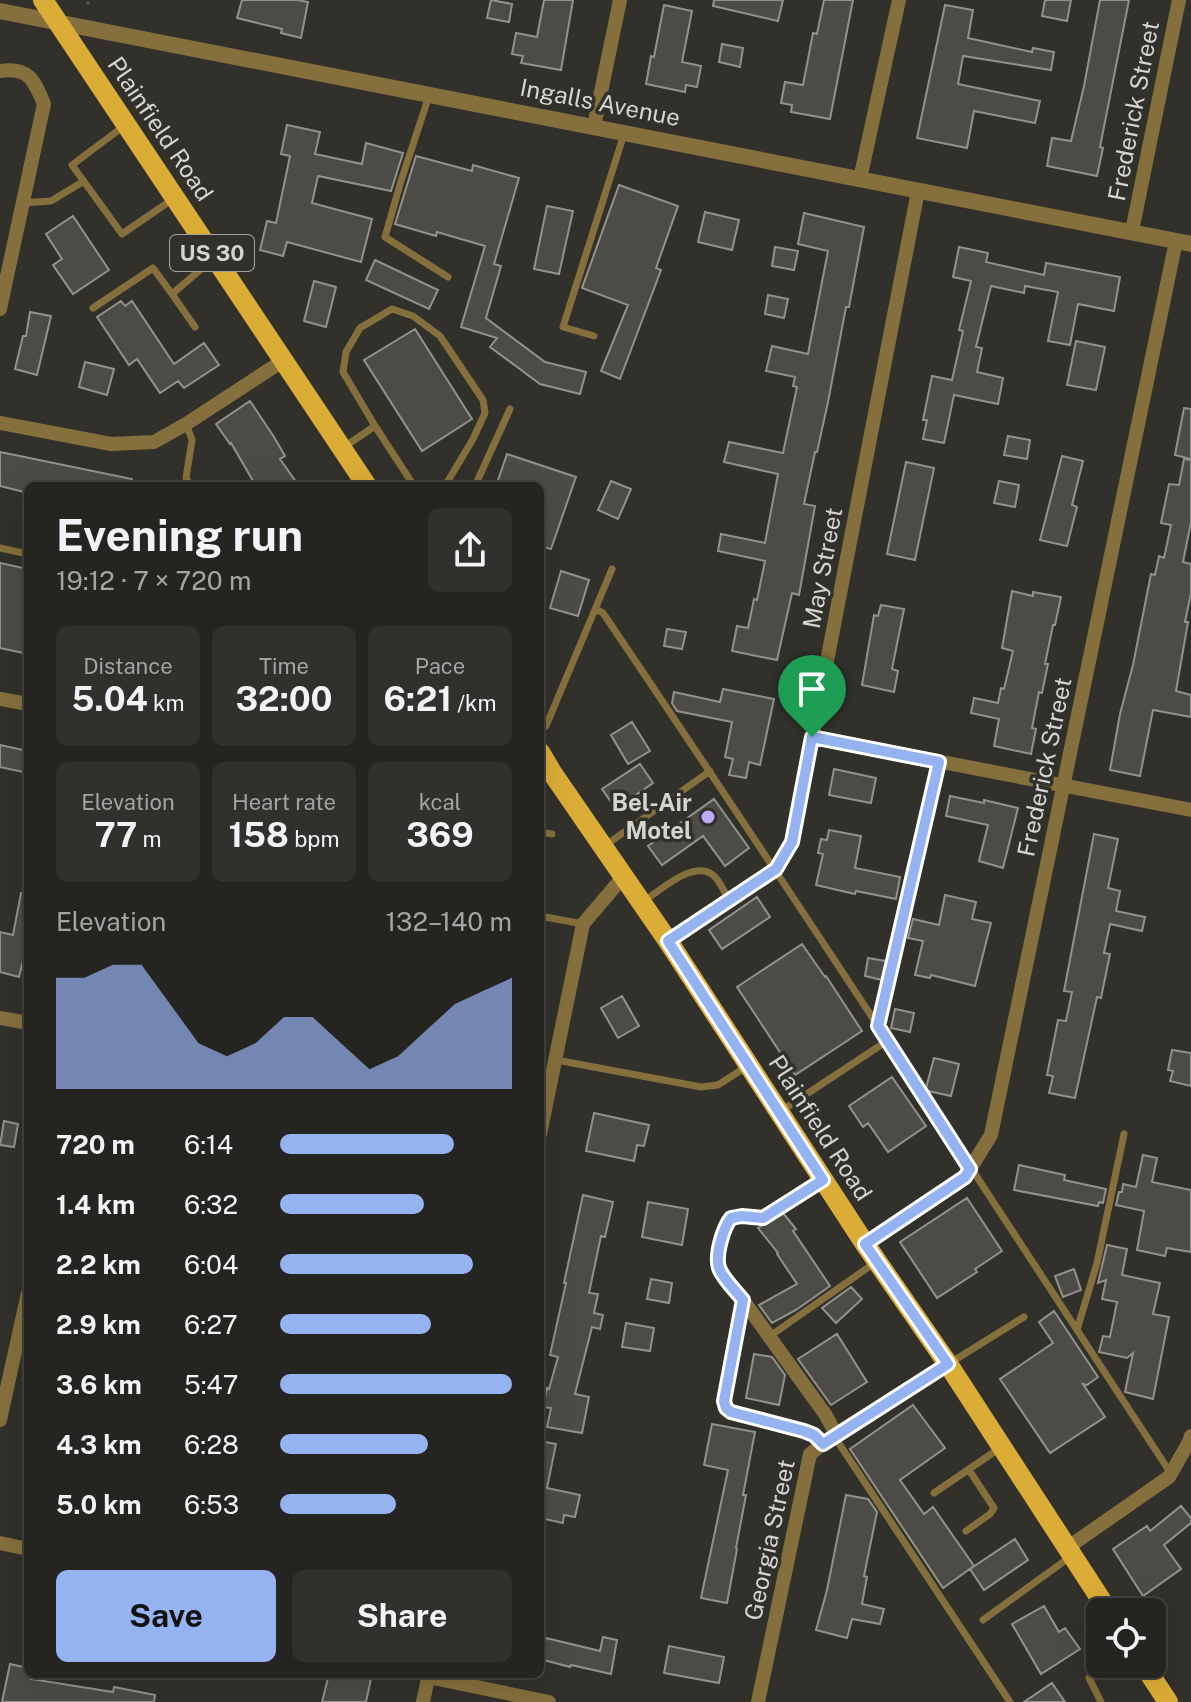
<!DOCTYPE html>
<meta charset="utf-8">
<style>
body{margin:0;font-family:"Public Sans",sans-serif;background:#32302d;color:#f1f3f6;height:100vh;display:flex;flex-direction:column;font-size:30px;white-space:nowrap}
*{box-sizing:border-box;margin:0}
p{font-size:26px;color:#a4a4a5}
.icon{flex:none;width:44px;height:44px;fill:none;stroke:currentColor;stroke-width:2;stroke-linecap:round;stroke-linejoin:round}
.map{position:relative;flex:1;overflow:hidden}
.details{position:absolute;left:24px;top:482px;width:520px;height:1196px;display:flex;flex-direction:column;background:#262420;border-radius:12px;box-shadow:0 8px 32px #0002,0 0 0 2px #42413e}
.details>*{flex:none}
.tools{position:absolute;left:1086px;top:1598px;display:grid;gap:16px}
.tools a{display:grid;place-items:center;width:80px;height:80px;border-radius:12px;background:#262420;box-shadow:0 8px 32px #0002,0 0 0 2px #42413e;font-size:40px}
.pin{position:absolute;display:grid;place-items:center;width:68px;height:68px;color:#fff;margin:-82px -34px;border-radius:50% 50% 50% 0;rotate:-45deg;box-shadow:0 0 8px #0007}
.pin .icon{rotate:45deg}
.round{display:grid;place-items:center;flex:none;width:84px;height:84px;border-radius:12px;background:#32302d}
.summary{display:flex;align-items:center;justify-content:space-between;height:136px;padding:0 32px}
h1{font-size:44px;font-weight:700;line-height:60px}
.figures{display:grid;grid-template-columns:repeat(3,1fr);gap:12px;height:136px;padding:8px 32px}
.figures div{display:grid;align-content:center;border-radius:12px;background:#32302d;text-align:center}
.figures b{font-size:34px;font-weight:700}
.figures small{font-size:22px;font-weight:400}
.figures p{font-size:22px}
.chart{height:224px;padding:16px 32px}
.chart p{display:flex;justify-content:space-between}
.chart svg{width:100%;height:144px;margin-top:8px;fill:#95b2f1;opacity:.7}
.button{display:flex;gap:16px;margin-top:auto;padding:16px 32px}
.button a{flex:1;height:92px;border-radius:12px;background:#95b2f1;color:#111;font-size:32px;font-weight:700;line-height:92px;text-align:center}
.button a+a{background:#32302d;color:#f1f3f6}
ul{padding:0 32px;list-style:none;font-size:26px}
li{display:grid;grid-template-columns:128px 96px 1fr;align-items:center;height:60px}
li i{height:20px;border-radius:10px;background:#95b2f1}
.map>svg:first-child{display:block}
</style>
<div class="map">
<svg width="1191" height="1702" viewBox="0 0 1191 1702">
<rect width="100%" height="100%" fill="#32302b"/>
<path fill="#4d4b46" stroke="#93918b" stroke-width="2" d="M 242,0 L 297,0 L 308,2 L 301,38 L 281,33 L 282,29 L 237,18 Z
M 491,0 L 512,4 L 509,22 L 487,18 Z
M 544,0 L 573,0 L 561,70 L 521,63 L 523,56 L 512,54 L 516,33 L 537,37 Z
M 714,0 L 783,0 L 778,21 L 713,6 Z
M 824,0 L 853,0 L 830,119 L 791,112 L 792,105 L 781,103 L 785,82 L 803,85 L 813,33 L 817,34 Z
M 1045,0 L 1071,0 L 1067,21 L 1042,16 Z
M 1100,0 L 1129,0 L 1100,147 L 1103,148 L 1097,176 L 1047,166 L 1052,138 L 1071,141 L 1084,86 Z
M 664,5 L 692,11 L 682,62 L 701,66 L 697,87 L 686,85 L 685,92 L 646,84 L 651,56 L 654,57 Z
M 945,5 L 973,10 L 968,38 L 1032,52 L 1033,48 L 1054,52 L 1051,70 L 963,56 L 958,84 L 1040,101 L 1035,123 L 974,111 L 967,148 L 917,138 Z
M 722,44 L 743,48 L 740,67 L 719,62 Z
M 287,125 L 320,132 L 315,154 L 362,164 L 366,143 L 403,153 L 391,191 L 318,176 L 312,203 L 372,219 L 361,262 L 287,242 L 283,256 L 260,250 L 267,221 L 276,223 L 290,156 L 281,154 Z
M 416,156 L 472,171 L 473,165 L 519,178 L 494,264 L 501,266 L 486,318 L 545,362 L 586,372 L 580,394 L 540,384 L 490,347 L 497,338 L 461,327 L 485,246 L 437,232 L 436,236 L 395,224 Z
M 619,185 L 678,206 L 656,268 L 661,270 L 620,379 L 601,371 L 628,305 L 582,288 Z
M 547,206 L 573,211 L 559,274 L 534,269 Z
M 705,212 L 739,220 L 732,250 L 698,242 Z
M 804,213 L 864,227 L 849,307 L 846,307 L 828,402 L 817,452 L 815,452 L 804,504 L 815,506 L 799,595 L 792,593 L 777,660 L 732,651 L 737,626 L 748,628 L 754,599 L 757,600 L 765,561 L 718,551 L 721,534 L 765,543 L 778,474 L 724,462 L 729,442 L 783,453 L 797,387 L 793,386 L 795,377 L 766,371 L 772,346 L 808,354 L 828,251 L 798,244 Z
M 73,216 L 109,270 L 73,294 L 53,265 L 62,259 L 46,234 Z
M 775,247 L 798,251 L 794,270 L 772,266 Z
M 959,247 L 988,253 L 986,262 L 1044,275 L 1046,263 L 1120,277 L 1114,311 L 1078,304 L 1070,345 L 1048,341 L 1058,292 L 1025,286 L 1024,293 L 991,286 L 976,347 L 982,348 L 977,372 L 1003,378 L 998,404 L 954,395 L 944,443 L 923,439 L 927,420 L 923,420 L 932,376 L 952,380 L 963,331 L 959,330 L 971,281 L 953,277 Z
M 375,260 L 438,290 L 429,309 L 366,280 Z
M 314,281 L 336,287 L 326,327 L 304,321 Z
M 768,295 L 788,299 L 784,318 L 765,314 Z
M 121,301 L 125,306 L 132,301 L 174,364 L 204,343 L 219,365 L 184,388 L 178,381 L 160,393 L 137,359 L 129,365 L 97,317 Z
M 30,312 L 51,316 L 37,375 L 15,369 L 23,336 L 26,336 Z
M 415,329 L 472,419 L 422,451 L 364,360 Z
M 1076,341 L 1105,347 L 1096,390 L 1067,385 Z
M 85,362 L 114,369 L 107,395 L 79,387 Z
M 250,401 L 274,437 L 285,456 L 280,459 L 299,486 L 256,486 L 231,443 L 230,444 L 216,424 Z
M 1184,408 L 1191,409 L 1191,459 L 1175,455 Z
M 1008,436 L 1030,440 L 1027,459 L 1004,455 Z
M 0,452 L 132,479 L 132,486 L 28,486 L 28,493 L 0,486 Z
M 507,454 L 576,477 L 551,549 L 540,546 L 540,486 L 496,486 Z
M 1062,456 L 1083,461 L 1072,505 L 1077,507 L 1067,546 L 1040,540 Z
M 1184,459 L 1191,460 L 1191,522 L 1183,562 L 1191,564 L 1191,593 L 1185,622 L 1188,622 L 1176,691 L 1191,695 L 1191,717 L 1153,710 L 1140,776 L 1110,770 L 1120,714 L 1133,665 L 1151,574 L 1155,575 L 1159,556 L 1164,558 L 1171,525 L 1161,523 L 1169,484 L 1179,485 Z
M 906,462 L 934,468 L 915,560 L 887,554 Z
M 611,481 L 631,489 L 618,519 L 598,510 Z
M 999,481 L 1019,485 L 1015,507 L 994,503 Z
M 0,563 L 28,569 L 28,654 L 0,648 Z
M 561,571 L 589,580 L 578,616 L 550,608 Z
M 1012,591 L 1033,596 L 1033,592 L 1061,597 L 1055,625 L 1053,625 L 1045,664 L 1048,664 L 1042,693 L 1039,692 L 1032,728 L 1036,729 L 1031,754 L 994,746 L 999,719 L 971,713 L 974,698 L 998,703 L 1001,688 L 1004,689 L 1013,651 L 1002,648 Z
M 881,605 L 904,609 L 892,669 L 898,671 L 894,692 L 862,685 L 874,615 L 878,616 Z
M 667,629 L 686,632 L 682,649 L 664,646 Z
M 723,689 L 774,699 L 760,765 L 749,762 L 746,778 L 729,775 L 733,759 L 725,757 L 732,722 L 677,711 L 672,703 L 674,692 L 720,702 Z
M 632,722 L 650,751 L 628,764 L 611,735 Z
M 0,745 L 28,751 L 28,773 L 0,767 Z
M 640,764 L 653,783 L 616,809 L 602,789 Z
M 834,769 L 876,778 L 871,803 L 829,795 Z
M 950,796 L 984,803 L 984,800 L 1018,808 L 1003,868 L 979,861 L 988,825 L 946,816 Z
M 714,799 L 749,848 L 725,866 L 703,836 L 662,865 L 648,846 Z
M 829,830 L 861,836 L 855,868 L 900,877 L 896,899 L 856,891 L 855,894 L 816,885 L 823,854 L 818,853 L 821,839 L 827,840 Z
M 1094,834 L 1118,839 L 1108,888 L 1120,891 L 1116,911 L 1145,917 L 1142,931 L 1110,924 L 1104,953 L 1110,954 L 1101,998 L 1097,997 L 1075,1098 L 1049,1093 L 1053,1076 L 1047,1075 L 1058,1020 L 1066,1021 L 1072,992 L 1064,991 Z
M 21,893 L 28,894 L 28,941 L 19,977 L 0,972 L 0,932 L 13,935 Z
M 945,895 L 976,902 L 972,919 L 991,923 L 975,986 L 931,975 L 930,978 L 915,975 L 923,941 L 908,938 L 913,919 L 939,925 Z
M 757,897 L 770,917 L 722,949 L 709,930 Z
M 802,944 L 825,977 L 826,976 L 862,1031 L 795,1075 L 737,987 Z
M 868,958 L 886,961 L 882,980 L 865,976 Z
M 622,996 L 639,1026 L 618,1038 L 601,1008 Z
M 895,1009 L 914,1013 L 910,1032 L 891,1028 Z
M 1172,1050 L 1191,1053 L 1191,1086 L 1170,1081 L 1173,1071 L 1168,1070 Z
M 934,1058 L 959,1064 L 951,1096 L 928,1091 L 926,1088 Z
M 892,1077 L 926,1126 L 888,1152 L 868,1123 L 863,1127 L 849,1106 Z
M 594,1113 L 649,1125 L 644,1146 L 637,1145 L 634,1161 L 586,1151 Z
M 4,1121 L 18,1124 L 14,1147 L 0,1145 Z
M 1143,1155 L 1157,1158 L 1152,1182 L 1191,1190 L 1191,1252 L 1167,1248 L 1165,1256 L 1137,1250 L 1144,1211 L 1116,1205 L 1119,1192 L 1122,1192 L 1123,1184 L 1136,1187 Z
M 1019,1165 L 1065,1175 L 1064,1180 L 1106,1189 L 1103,1203 L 1099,1202 L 1098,1206 L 1014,1190 Z
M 583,1195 L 613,1202 L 605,1237 L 601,1236 L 589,1293 L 598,1294 L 594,1313 L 603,1315 L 600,1329 L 592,1327 L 575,1394 L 589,1397 L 582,1433 L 547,1427 L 551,1408 L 543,1407 L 547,1388 L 549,1389 L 558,1357 L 550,1355 L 566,1283 L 564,1283 Z
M 967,1198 L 1002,1251 L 975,1269 L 977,1272 L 937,1298 L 900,1242 Z
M 648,1202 L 688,1209 L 682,1245 L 642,1237 Z
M 783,1213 L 796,1229 L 793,1231 L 830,1286 L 796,1310 L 772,1323 L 759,1305 L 797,1284 L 777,1254 L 778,1253 L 758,1228 Z
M 1107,1245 L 1127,1249 L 1122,1275 L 1160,1283 L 1153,1314 L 1169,1317 L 1153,1399 L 1125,1392 L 1133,1353 L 1127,1358 L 1099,1352 L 1103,1336 L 1110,1337 L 1117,1302 L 1102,1299 L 1106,1280 L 1098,1283 Z
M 1074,1269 L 1081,1290 L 1063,1297 L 1055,1276 Z
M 651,1279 L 672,1283 L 669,1303 L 647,1299 Z
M 851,1287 L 862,1299 L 836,1323 L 822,1308 Z
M 1054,1311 L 1098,1377 L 1087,1385 L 1083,1384 L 1105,1417 L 1050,1453 L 1000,1379 L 1053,1343 L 1039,1322 Z
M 626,1323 L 654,1328 L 650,1351 L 622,1347 Z
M 837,1334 L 867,1382 L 831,1405 L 798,1359 Z
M 754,1354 L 772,1357 L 785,1375 L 779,1405 L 746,1398 Z
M 913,1405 L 945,1448 L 900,1480 L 924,1514 L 933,1507 L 974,1566 L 943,1588 L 850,1449 Z
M 712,1424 L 755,1432 L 743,1495 L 746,1495 L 736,1548 L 737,1549 L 727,1603 L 701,1598 L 728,1470 L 704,1465 Z
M 540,1441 L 556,1444 L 547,1488 L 580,1495 L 575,1517 L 564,1515 L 563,1523 L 540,1518 Z
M 846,1495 L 868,1499 L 877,1512 L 864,1576 L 867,1577 L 862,1604 L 884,1609 L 880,1624 L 852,1619 L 847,1638 L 816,1630 L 827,1590 Z
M 1181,1506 L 1191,1518 L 1191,1523 L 1164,1545 L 1181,1569 L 1143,1596 L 1113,1549 L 1147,1526 L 1150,1531 Z
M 1015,1539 L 1028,1560 L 984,1590 L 970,1569 Z
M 1044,1606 L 1059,1632 L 1065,1628 L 1080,1649 L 1041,1674 L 1012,1624 Z
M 603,1637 L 617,1640 L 611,1674 L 571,1665 L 570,1667 L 540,1659 L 546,1638 L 600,1651 Z
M 669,1646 L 724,1657 L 719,1683 L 664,1673 Z
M 10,1664 L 28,1668 L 28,1674 L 32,1674 L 31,1679 L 113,1692 L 114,1687 L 155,1695 L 154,1702 L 2,1702 Z
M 329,1674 L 372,1674 L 366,1702 L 322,1702 Z
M 1052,1683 L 1065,1702 L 1024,1702 Z"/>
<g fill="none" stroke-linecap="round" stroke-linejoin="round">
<path stroke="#666460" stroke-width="3" stroke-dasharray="2 6" stroke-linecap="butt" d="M 88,4 L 89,0"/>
<path stroke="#856f3d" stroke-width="7" d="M 429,96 L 401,181 L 385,237 L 448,277
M 124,126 L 72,165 L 122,234 L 173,199
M 23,203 L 51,201 L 84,181
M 172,294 L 195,327
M 93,308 L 153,268 L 172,294 L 213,259
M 594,336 L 563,327 L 624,134
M 186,424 L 192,440 L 186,478 L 191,486
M 375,426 L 414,486
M 344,447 L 375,426 L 343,372 L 346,352 L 360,328 L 392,309 L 413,316 L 440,336 L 483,400 L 485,413 L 473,439 L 445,486
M 475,486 L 510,409
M 0,548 L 28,554
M 596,609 L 603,613 C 795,897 982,1185 1170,1472
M 540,730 L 546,726 L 612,569
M 540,832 L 552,834
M 606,845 L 710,771
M 644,901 C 661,890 697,856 716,878 C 721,884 725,893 729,900
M 540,916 L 583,924
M 878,1026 L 939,762
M 556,1060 L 701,1087 L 718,1085 L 746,1067
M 781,1111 L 887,1041
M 719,1270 C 718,1252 719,1232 731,1218 L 742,1216 L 763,1218 L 823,1181
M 743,1302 L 724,1401 L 726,1408 L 731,1412 C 756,1418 807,1424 823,1444
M 1077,1330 L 1097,1263 L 1124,1134
M 770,1336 L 876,1262
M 950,1363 L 1024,1317
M 834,1436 L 1010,1702
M 934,1493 L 1000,1448
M 966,1531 L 990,1514 L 994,1508 L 969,1470
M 983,1620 L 1070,1557
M 1101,1702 L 1089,1678 L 1102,1664"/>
<path stroke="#856f3d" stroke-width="14" d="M 0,71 C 29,67 34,80 44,104 L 0,309
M 594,126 L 620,0
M 860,179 L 899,0
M 1132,231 L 1179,0
M 0,423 L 111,444 L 154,442 L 186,424 L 284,360
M 0,699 L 28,704
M 812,737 L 1191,810
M 668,941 L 776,869 L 792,842 L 918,191
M 0,1018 L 28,1023
M 540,1134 L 583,924 L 623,877
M 865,1244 L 965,1177 L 991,1135 L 1176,241
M 719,1270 L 743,1300 L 825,1414 L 836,1434
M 0,1420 L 28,1293
M 0,1543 L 28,1549
M 1067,1548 L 1169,1477 L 1189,1442 L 1191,1436
M 428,1677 L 549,1702
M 423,1702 L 429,1674
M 758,1702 L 810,1454 L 836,1434 L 948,1364"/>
<path stroke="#856f3d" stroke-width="16" d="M 0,11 L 1191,244"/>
<path stroke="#dbac36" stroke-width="20" d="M 43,0 L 367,486
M 540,752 L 553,774 L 668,941 L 865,1244 L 948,1364 L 1109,1612
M 1143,1664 L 1168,1702"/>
</g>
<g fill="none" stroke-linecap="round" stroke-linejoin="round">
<g stroke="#fff" stroke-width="16">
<path id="route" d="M 812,737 L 939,762 L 878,1026 L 970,1169 L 965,1177 L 865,1244 L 948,1364 L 823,1444 L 814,1435 L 804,1431 L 731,1412 L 726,1408 L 724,1401 L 743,1300 C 736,1291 723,1279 719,1268 C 715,1255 723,1228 731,1218 L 742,1216 L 763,1218 L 823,1180 L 668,941 L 776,869 L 792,842 Z"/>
</g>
<use href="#route" stroke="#95b2f1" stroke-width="10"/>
</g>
<circle fill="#bda9f5" stroke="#32302b" stroke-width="3" cx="708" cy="817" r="8"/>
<g text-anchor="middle" stroke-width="7" stroke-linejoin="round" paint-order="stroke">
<rect fill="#32302b" stroke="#a4a39f" stroke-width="2" x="170" y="235" width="84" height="36" rx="6"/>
<g font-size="22" font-weight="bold" fill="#d5d4d1">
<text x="212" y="261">US 30</text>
</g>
<g font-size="24" fill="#d5d4d1" stroke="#32302b">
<text transform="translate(600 103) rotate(11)" y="8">Ingalls Avenue</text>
<text transform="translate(1134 111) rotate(-79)" y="8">Frederick Street</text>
<text transform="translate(160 129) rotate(56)" y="8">Plainfield Road</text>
<text transform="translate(823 568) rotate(-79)" y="8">May Street</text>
<text transform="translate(1045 767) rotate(-78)" y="8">Frederick Street</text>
<text transform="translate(820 1128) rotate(57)" y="8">Plainfield Road</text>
<text transform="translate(770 1540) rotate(-78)" y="8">Georgia Street</text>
</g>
<g font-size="24" font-weight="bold" fill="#d5d4d1" stroke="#32302b" text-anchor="end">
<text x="692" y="811">Bel-Air<tspan x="692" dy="28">Motel</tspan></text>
</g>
</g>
</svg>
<div class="tools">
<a><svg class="icon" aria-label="locate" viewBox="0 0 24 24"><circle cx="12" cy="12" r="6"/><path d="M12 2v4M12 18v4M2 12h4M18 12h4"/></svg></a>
</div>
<div class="pin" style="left:812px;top:737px;background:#1e9e55"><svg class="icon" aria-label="arrive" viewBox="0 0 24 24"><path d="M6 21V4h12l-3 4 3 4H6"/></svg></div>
<section class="details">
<div class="summary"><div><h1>Evening run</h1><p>19:12 · 7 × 720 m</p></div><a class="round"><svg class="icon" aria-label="share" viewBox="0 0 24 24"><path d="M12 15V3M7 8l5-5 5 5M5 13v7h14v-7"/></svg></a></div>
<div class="figures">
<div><p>Distance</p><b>5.04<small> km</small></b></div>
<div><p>Time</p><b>32:00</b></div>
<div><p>Pace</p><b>6:21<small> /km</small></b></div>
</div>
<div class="figures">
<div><p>Elevation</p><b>77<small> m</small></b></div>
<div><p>Heart rate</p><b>158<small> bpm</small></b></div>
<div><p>kcal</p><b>369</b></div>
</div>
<div class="chart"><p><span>Elevation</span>132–140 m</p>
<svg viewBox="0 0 160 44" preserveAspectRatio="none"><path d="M0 44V10L10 10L20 6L30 6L40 18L50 30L60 34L70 30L80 22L90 22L100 30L110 38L120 34L130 26L140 18L150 14L160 10V44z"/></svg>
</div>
<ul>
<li><b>720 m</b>6:14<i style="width:75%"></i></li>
<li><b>1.4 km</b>6:32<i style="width:62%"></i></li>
<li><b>2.2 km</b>6:04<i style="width:83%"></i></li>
<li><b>2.9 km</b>6:27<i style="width:65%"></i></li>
<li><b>3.6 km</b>5:47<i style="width:100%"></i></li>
<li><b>4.3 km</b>6:28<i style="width:64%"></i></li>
<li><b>5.0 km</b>6:53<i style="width:50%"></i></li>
</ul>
<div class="button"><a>Save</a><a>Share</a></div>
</section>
</div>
